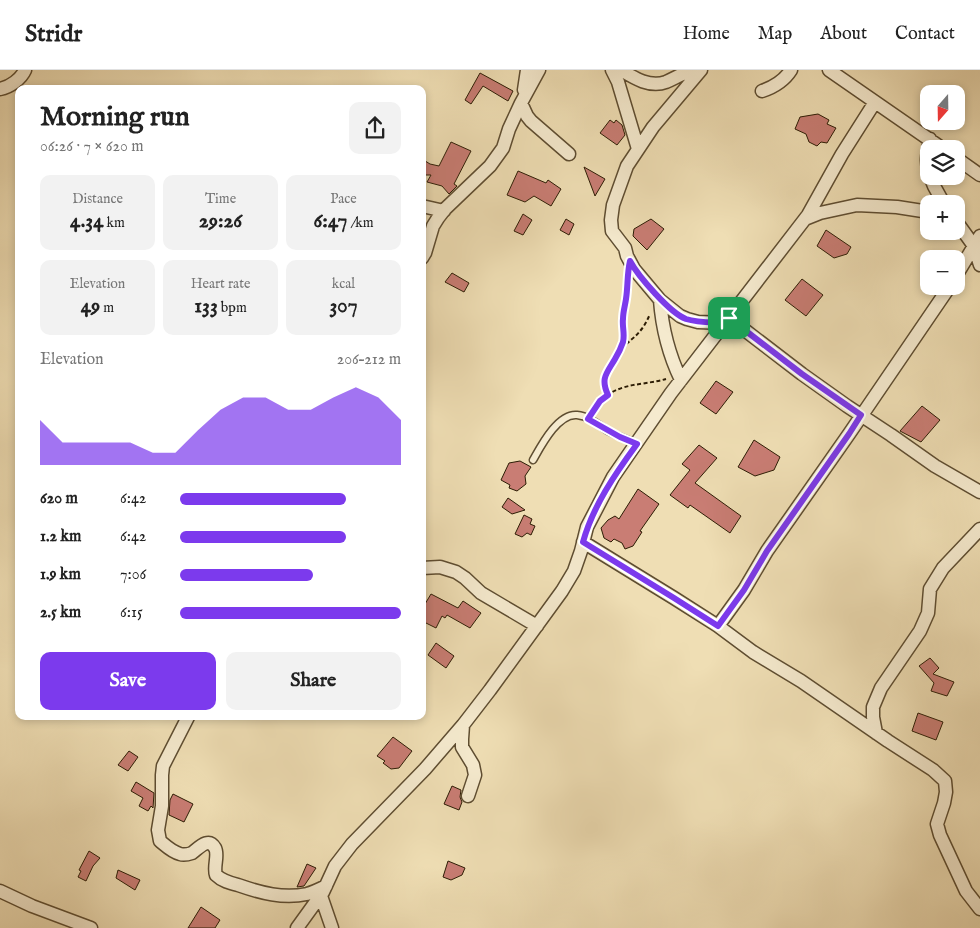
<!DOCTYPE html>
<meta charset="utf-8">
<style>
body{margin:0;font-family:"IM FELL English",serif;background:#f2f2f2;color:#222;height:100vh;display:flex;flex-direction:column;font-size:19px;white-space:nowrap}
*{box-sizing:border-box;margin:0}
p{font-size:16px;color:#767676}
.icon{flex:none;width:28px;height:28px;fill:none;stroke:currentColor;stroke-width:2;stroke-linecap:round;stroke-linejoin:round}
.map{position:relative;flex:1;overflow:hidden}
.panel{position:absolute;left:15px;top:15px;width:411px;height:635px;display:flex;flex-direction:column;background:#fff;border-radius:10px;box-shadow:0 2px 8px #0003}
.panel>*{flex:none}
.needle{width:32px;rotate:200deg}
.tools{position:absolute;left:920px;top:15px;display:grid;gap:10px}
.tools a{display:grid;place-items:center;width:45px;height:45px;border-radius:10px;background:#fff;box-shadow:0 2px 8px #0003;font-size:25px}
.pin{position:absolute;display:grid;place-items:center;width:42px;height:42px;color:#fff;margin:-21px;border-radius:10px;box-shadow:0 2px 8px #0006}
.round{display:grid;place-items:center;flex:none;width:52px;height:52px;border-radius:10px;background:#f2f2f2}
.head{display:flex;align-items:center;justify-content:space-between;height:85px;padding:0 25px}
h1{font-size:28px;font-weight:700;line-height:38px}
.stats{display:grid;grid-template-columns:repeat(3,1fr);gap:8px;height:85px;padding:5px 25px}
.stats div{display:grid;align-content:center;border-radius:10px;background:#f2f2f2;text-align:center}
.stats b{font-size:21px;font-weight:700}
.stats small{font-size:14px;font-weight:400}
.stats p{font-size:14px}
.chart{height:140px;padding:10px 25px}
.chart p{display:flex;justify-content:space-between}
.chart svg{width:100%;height:90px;margin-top:5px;fill:#7c3aed;opacity:.7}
.primary-button{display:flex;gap:10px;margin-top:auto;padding:10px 25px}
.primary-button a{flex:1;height:58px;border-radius:10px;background:#7c3aed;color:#fff;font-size:20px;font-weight:700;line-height:58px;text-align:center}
.primary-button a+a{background:#f2f2f2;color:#222}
ul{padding:0 25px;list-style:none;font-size:16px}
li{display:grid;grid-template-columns:80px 60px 1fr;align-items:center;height:38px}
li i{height:12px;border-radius:6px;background:#7c3aed}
header{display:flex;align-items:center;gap:30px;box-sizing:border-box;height:70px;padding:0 25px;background:#fff;border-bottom:1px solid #e0e0e0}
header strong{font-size:24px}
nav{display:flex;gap:28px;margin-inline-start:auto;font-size:18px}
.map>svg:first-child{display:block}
</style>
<header>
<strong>Stridr</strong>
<nav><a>Home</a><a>Map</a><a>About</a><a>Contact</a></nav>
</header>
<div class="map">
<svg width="980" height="858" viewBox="0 0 980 858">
<rect width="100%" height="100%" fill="#efdeb4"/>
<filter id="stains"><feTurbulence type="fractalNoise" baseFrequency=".004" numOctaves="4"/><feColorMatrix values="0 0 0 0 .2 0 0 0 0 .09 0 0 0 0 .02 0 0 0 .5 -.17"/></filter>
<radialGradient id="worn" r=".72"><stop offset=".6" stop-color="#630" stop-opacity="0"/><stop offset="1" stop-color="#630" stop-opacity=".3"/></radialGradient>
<path fill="#c97d74" stroke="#2d1d05" d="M 480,3 L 513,21 L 508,31 L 483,16 L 471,34 L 465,30 Z
M 818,44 L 829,50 L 827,54 L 836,58 L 827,73 L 821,72 L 817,76 L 809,72 L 806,64 L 795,59 L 800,47 Z
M 610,50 L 614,53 L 616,50 L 622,55 L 625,65 L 617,75 L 600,63 Z
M 451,72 L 471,81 L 454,114 L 457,116 L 449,124 L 442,116 L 427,112 L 431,105 L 422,105 L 422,89 L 430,94 L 439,96 Z
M 584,97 L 605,109 L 595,126 Z
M 518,101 L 546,113 L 548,110 L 561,119 L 551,136 L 534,126 L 525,132 L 507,125 Z
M 523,144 L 532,150 L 523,165 L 514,161 Z
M 566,149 L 574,154 L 569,165 L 560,160 Z
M 651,149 L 664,159 L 647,180 L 633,166 L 634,159 Z
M 826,160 L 851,177 L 847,184 L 834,188 L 817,176 Z
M 452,203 L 469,213 L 464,222 L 445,212 Z
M 802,209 L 823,225 L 806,246 L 785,230 Z
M 716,311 L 733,322 L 716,344 L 700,333 Z
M 922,336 L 940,350 L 921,372 L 900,361 Z
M 754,370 L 780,387 L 774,400 L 755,406 L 738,397 Z
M 699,375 L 717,388 L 695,413 L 741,446 L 730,463 L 690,435 L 688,438 L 670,425 L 690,400 L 682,394 Z
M 520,391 L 531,397 L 525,406 L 526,414 L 517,421 L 509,418 L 510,415 L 501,410 L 509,393 Z
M 638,419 L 659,434 L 640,461 L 642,462 L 633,476 L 625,479 L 622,473 L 614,469 L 611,472 L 604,468 L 601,458 L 608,450 L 615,446 L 619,449 Z
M 508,428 L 525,440 L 512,444 L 502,437 Z
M 524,445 L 532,449 L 530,454 L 535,456 L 531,465 L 527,463 L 522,467 L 515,464 Z
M 431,524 L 458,538 L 463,531 L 481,543 L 470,558 L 447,545 L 445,548 L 442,546 L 436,558 L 422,551 L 422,539 Z
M 436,573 L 454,586 L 446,598 L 428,585 Z
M 930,588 L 939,598 L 933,604 L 954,612 L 947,626 L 931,621 L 934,613 L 919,596 Z
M 918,643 L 943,652 L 936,670 L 912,661 Z
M 393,667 L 412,681 L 399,698 L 391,699 L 383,693 L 385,691 L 377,686 Z
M 129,681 L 138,687 L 128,701 L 118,695 Z
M 136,712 L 154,723 L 153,738 L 151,736 L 148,741 L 139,736 L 143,728 L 131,721 Z
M 452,716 L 461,720 L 460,727 L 462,732 L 459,740 L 444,734 Z
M 173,724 L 193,734 L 184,752 L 169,745 L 170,730 Z
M 89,781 L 100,788 L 93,796 L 86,811 L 78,807 L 81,801 L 79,800 Z
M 448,791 L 465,798 L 462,805 L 451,810 L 443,807 Z
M 307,794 L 316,798 L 304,816 L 297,817 Z
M 118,800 L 140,810 L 135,820 L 116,808 Z
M 201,837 L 220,850 L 215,858 L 188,858 Z"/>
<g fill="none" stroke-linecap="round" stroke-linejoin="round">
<g stroke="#5e4d31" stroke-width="9">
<path id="lane" d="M 533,390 C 541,376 558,343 577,345 C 589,346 599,355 608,361 C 618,366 627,370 637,373"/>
</g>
<g stroke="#5e4d31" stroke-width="15">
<path id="street" d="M 612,0 L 618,12 L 638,79
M 621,0 C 634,8 650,18 666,12 C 675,8 683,3 693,0
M 701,0 L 653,57 L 627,96 L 613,135 L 611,150 L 612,161 L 625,178 L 627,186 L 634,199 L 660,230 L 680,246 L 687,249 L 698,252 L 725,253
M 829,0 L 943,79
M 0,19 C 10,17 21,9 25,0
M 524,20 L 527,0
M 762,21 C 774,17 784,11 791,0
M 521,33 L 527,46 L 531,51 L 569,84
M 956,88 L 980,105
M 929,103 C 925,91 928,81 930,69
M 930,106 L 934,116 L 944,134
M 422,136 L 444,141
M 805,149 L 820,143 L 857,135 L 897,137 L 929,142
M 956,151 L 974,176 L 980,195
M 422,188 L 425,183 L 433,156 L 438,148 L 445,139 L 490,96 L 503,78 L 509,59 L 521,33 L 539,0
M 956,206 L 980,166
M 660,230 C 662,257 669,285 681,310
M 729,248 L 802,304 L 847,336 L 891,365 L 935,396 L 980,422
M 583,472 L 674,528 L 718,556 L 753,582 L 801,611 L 888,671 L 933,700 L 945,711 L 946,722 L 944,733 L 937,754 L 940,765 L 966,821 L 980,839
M 422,498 L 440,497 L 456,502 L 465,508 L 481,523 L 537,556
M 718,556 L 744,520 L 767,481 L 849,364 L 950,216
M 188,647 L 163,696 L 162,705 L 162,736 L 158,760 L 160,771 C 166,776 172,782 180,784 C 183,785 189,784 192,783 C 198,779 208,766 215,778 C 219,785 213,797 216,805 C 222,811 230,813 238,815 C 261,823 283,829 307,824 C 314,822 320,819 326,816
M 463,655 L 462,669 L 462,677 L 473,695 L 475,705 L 468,726
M 876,663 L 873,647 L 873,637 L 881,618 L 920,561 L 928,543 L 930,519 L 943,498 L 980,459
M 0,821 L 32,836 L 91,858
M 321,826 L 332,858
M 297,858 L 323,822 L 335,796 L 352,774 L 425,699 L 463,655 L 490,620 L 562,521 L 574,501 L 581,481 L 587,457 L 613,407 L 671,323 L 808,145 L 842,84 L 875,32"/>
</g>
<path stroke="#2d1d05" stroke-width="2" stroke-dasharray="4 2.5" stroke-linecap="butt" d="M 621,278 C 635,267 643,261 650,244
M 608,325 C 597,300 621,291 624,268 C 625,261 622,253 623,245 C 623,240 625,235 626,230 C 627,224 628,217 628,211
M 594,340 C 613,311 637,317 666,309"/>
<use href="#lane" stroke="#f5eace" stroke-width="6"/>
<use href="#street" stroke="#f5eace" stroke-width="12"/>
</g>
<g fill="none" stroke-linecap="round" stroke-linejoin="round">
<g stroke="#fff" stroke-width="10">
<path id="route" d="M 630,191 C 638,206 670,243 686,249 C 699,253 713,252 726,253 L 729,248 L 802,304 L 861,345 L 849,364 L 767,481 L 744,520 L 718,556 L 674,528 L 583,472 C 593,436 615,404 637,374 L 620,367 L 588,349 L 600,331 L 608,325 C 600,308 607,303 615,289 C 618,284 621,278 623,272 C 625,264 622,256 623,249 C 623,242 625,236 626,229 C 628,216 627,204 630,191 Z"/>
</g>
<use href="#route" stroke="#7c3aed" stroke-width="6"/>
</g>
<rect width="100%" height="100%" filter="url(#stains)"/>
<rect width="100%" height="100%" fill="url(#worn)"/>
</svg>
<div class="tools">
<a><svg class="needle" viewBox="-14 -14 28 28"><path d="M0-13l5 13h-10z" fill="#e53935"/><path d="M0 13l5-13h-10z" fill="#767676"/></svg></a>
<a><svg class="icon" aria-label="layers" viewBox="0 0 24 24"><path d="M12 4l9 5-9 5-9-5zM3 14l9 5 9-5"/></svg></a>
<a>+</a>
<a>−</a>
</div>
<div class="pin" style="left:729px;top:248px;background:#1e9e55"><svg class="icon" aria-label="arrive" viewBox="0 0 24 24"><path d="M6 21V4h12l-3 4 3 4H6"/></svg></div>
<section class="panel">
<div class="head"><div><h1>Morning run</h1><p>06:26 · 7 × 620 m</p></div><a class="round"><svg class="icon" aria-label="share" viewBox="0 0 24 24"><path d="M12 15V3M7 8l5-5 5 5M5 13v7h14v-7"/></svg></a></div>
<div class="stats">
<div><p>Distance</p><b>4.34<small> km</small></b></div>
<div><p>Time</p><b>29:26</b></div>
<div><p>Pace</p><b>6:47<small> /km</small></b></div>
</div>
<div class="stats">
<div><p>Elevation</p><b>49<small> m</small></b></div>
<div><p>Heart rate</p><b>133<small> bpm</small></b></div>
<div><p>kcal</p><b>307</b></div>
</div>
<div class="chart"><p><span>Elevation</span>206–212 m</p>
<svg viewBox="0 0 160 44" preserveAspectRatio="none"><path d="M0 44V22L10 33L20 33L30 33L40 33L50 38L60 38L70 27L80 17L90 11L100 11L110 17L120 17L130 11L140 6L150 11L160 22V44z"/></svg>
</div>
<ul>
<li><b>620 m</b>6:42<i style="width:75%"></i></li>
<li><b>1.2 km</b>6:42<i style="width:75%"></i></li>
<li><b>1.9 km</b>7:06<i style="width:60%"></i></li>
<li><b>2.5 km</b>6:15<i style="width:100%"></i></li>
</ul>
<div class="primary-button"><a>Save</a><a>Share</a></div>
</section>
</div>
